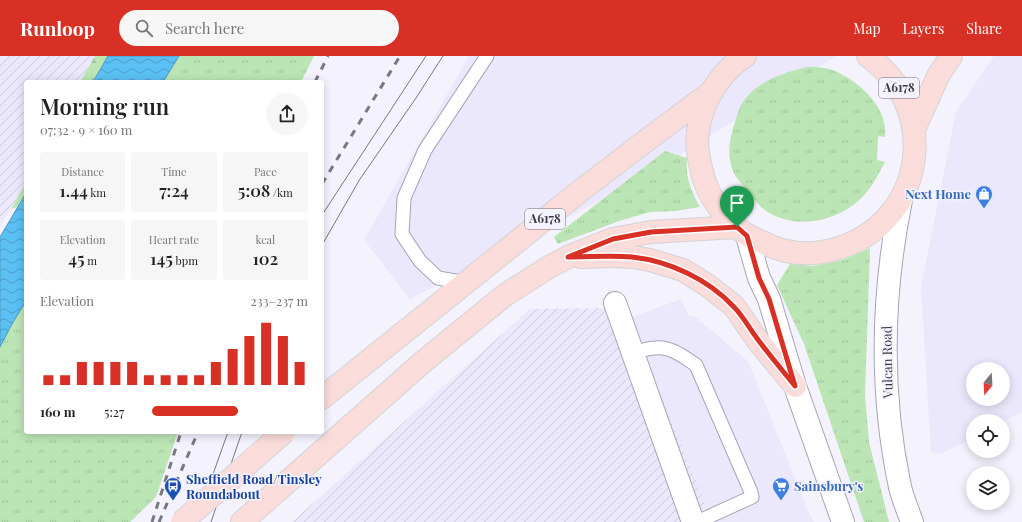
<!DOCTYPE html>
<meta charset="utf-8">
<style>
body{margin:0;font-family:"Playfair Display",serif;background:#f6f6f6;color:#222;height:100vh;display:flex;flex-direction:column;font-size:15px;white-space:nowrap}
*{box-sizing:border-box;margin:0}
p{font-size:13px;color:#767676}
.icon{flex:none;width:22px;height:22px;fill:none;stroke:currentColor;stroke-width:2;stroke-linecap:round;stroke-linejoin:round}
.map{position:relative;flex:1;overflow:hidden}
.details{position:absolute;left:24px;top:24px;width:300px;height:354px;display:flex;flex-direction:column;background:#fff;border-radius:4px;box-shadow:0 2px 10px #0003}
.details>*{flex:none}
.needle{width:26px;rotate:198deg}
.controls{position:absolute;left:966px;top:306px;display:grid;gap:8px}
.controls a{display:grid;place-items:center;width:44px;height:44px;border-radius:50%;background:#fff;box-shadow:0 2px 10px #0003;font-size:20px}
.pin{position:absolute;display:grid;place-items:center;width:34px;height:34px;color:#fff;margin:-41px -17px;border-radius:50% 50% 50% 0;rotate:-45deg;box-shadow:0 0 4px #0007}
.pin .icon{rotate:45deg}
.round{display:grid;place-items:center;flex:none;width:42px;height:42px;border-radius:21px;background:#f6f6f6}
.head{display:flex;align-items:center;justify-content:space-between;height:68px;padding:0 16px}
h1{font-size:22px;font-weight:600;line-height:30px}
.stats{display:grid;grid-template-columns:repeat(3,1fr);gap:6px;height:68px;padding:4px 16px}
.stats div{display:grid;align-content:center;border-radius:4px;background:#f6f6f6;text-align:center}
.stats b{font-size:17px;font-weight:600}
.stats small{font-size:11px;font-weight:400}
.stats p{font-size:11px}
.chart{height:112px;padding:8px 16px}
.chart p{display:flex;justify-content:space-between}
.chart svg{width:100%;height:72px;margin-top:4px;stroke:#d93025;stroke-width:6}
ul{padding:0 16px;list-style:none;font-size:13px}
li{display:grid;grid-template-columns:64px 48px 1fr;align-items:center;height:30px}
li i{height:10px;border-radius:5px;background:#d93025}
header{display:flex;align-items:center;gap:24px;box-sizing:border-box;height:56px;padding:0 20px;background:#d93025;color:#fff}
header strong{font-size:19px}
nav{display:flex;gap:22px;margin-inline-start:auto;font-size:14px}
.search{width:280px;height:36px;background:#f6f6f6;display:flex;align-items:center;gap:10px;box-sizing:border-box;padding:0 14px;border-radius:22px;color:#767676;font-size:15px}
.map>svg:first-child{display:block}
</style>
<header>
<strong>Runloop</strong>
<div class="search"><svg class="icon" aria-label="search" viewBox="0 0 24 24"><circle cx="10" cy="10" r="6"/><path d="M15 15l6 6"/></svg>Search here</div>
<nav><a>Map</a><a>Layers</a><a>Share</a></nav>
</header>
<div class="map">
<svg width="1022" height="466" viewBox="0 0 1022 466">
<defs>
<pattern id="industrial-furrows" width="10" height="10" patternUnits="userSpaceOnUse"><rect width="10" height="10" fill="#ebe8fd"/><path d="M-1 1l2-2M0 10L10 0M9 11l2-2" fill="none" stroke="#cac8da"/></pattern>
<pattern id="grass-tufts" width="24" height="20" patternUnits="userSpaceOnUse"><rect width="24" height="20" fill="#bbe5b4"/><path d="M3 7l-1-3M5 7V3M7 7l1-3M15 17l-1-3M17 17v-4M19 17l1-3" fill="none" stroke="#a2c59c"/></pattern>
<pattern id="forest-firs" width="22" height="20" patternUnits="userSpaceOnUse"><rect width="22" height="20" fill="#bbe5b4"/><path d="M5 1l3.5 6h-7zM16 11l3.5 6h-7z" fill="#a2c59c"/></pattern>
<pattern id="water-waves" width="16" height="10" patternUnits="userSpaceOnUse"><rect width="16" height="10" fill="#5bc0f4"/><path d="M0 5q4-4 8 0t8 0" fill="none" stroke="#4c9dc7"/></pattern>
</defs>
<rect width="100%" height="100%" fill="#f3f2fd"/>
<path fill="#ebe8fd" fill-rule="evenodd" d="M 469,0 L 836,0 L 647,120 L 410,243 L 364,184 Z
M 994,0 L 1022,0 L 1022,356 L 1003,366 L 973,365 L 973,382 L 941,398 L 931,396 L 921,231 L 956,56 ZM 973,313 L 1003,313 L 1003,343 L 973,343 Z
M 681,243 L 689,260 L 694,260 L 748,305 L 808,455 L 814,466 L 713,466 L 629,262 Z"/>
<path fill="url(#industrial-furrows)" d="M 0,0 L 95,0 L 80,26 L 26,26 L 26,126 L 11,153 L 0,169 Z
M 625,252 L 713,466 L 292,466 L 530,253 Z"/>
<path fill="url(#grass-tufts)" d="M 179,0 L 314,0 L 301,26 L 163,26 Z
M 807,11 C 815,11 825,11 832,14 C 857,23 889,51 885,81 L 878,80 L 877,104 L 885,106 C 879,117 874,127 866,137 C 841,167 790,177 760,150 C 755,145 750,139 746,134 C 743,129 738,124 735,119 C 726,103 729,83 735,66 C 737,61 738,54 741,49 C 755,26 782,17 807,11 Z
M 665,95 L 687,102 C 685,121 691,135 700,151 L 676,155 L 650,156 L 619,165 L 558,188 L 554,181 Z
M 870,192 L 865,339 L 869,386 L 889,466 L 864,466 L 804,288 L 777,229 L 790,208 L 813,210 L 843,204 Z
M 26,245 L 26,376 L 178,376 L 156,441 L 130,466 L 0,466 L 0,291 L 12,268 Z"/>
<path fill="url(#forest-firs)" d="M 95,0 L 109,0 L 93,26 L 80,26 Z
M 26,126 L 26,136 L 17,151 L 11,153 Z"/>
<path fill="url(#water-waves)" stroke="#5198be" d="M 108,0 L 179,0 L 163,26 L 93,26 Z
M 26,137 L 26,245 L 12,268 L 0,291 L 0,181 Z"/>
<g fill="none" stroke-linecap="round" stroke-linejoin="round">
<g stroke="#a7a4b6" stroke-width="15">
<path id="service" d="M 467,227 L 438,222 L 420,205 L 402,178 L 404,142 L 425,94 L 487,0
M 633,297 C 640,295 648,292 655,292 C 670,290 684,301 696,309 L 751,436 L 752,441 L 697,466"/>
</g>
<g stroke="#a7a4b6" stroke-width="24">
<path id="minor" d="M 615,247 L 693,466"/>
</g>
<g stroke="#a7a4b6" stroke-width="24">
<path id="tertiary" d="M 901,144 C 882,238 880,337 900,431 C 903,443 908,455 912,466
M 747,180 L 759,222 L 769,243 L 795,330 L 843,466"/>
</g>
<g stroke="#d4d4d5" stroke-width="24">
<path id="primary" d="M 745,0 C 715,19 693,61 698,96 C 702,124 709,143 729,163 C 739,174 746,180 760,185 C 768,189 777,193 786,195 C 803,199 823,197 839,192 C 926,164 941,53 868,0
M 914,74 L 938,20 L 951,0
M 581,201 L 615,200 L 633,201 L 650,204 L 683,214 L 707,229 L 734,250 L 758,285 L 795,330
M 322,342 L 575,139 L 643,87 L 711,36
M 242,466 L 424,305 L 505,239 L 549,211 L 568,201 L 613,183 L 651,176 L 737,171"/>
</g>
<use href="#service" stroke="#fff" stroke-width="13"/>
<use href="#minor" stroke="#fff" stroke-width="22"/>
<use href="#tertiary" stroke="#fff" stroke-width="22"/>
<use href="#primary" stroke="#fadcda" stroke-width="22"/>
<path stroke="#797880" stroke-width="1" d="M 322,159 L 426,0
M 322,189 L 360,123 L 416,42 L 443,0
M 196,466 L 228,376
M 211,466 L 242,376"/>
<path stroke="#797880" stroke-width="3" stroke-dasharray="7 7" stroke-linecap="butt" d="M 315,26 L 328,0
M 322,128 L 400,0
M 152,466 L 181,376
M 159,466 L 198,376"/>
<g stroke="#d4d4d5" stroke-width="24" stroke-linecap="butt">
<path id="primary-bridge" d="M 182,466 L 284,376"/>
</g>
<use href="#primary-bridge" stroke="#fadcda" stroke-width="22"/>
</g>
<g fill="none" stroke-linecap="round" stroke-linejoin="round">
<g stroke="#fff" stroke-width="8">
<path id="route" d="M 737,171 L 747,180 L 759,222 L 769,243 L 795,330 C 783,315 770,300 759,285 C 750,274 744,261 734,251 C 708,223 669,205 632,201 C 611,199 589,201 568,201 L 613,183 L 651,176 Z"/>
</g>
<use href="#route" stroke="#d93025" stroke-width="5"/>
</g>
<defs>
<g id="shop-pin" transform="scale(0.9)"><path d="M0 17L-7.5 6A9.5 9.5 0 1 1 7.5 6Z" fill="#3f7fe0" stroke="#f3f2fd"/><path d="M-5-2.5h2.3a2.7 3.5 0 0 1 5.4 0H5L5.5 6h-11ZM-1.5-2.5h3a1.5 2.3 0 0 0-3 0Z" fill="#fff"/></g>
<g id="bus-pin" transform="scale(0.9)"><path d="M0 17L-7.5 6A9.5 9.5 0 1 1 7.5 6Z" fill="#1a4fb4" stroke="#f3f2fd"/><path d="M-5-6H5V4H4V6H2V4H-2V6H-4V4H-5ZM-3.5-4V0h7V-4ZM-3.5 1.2v1.5H-2V1.2ZM2 1.2v1.5H3.5V1.2Z" fill="#fff"/></g>
<g id="supermarket-pin" transform="scale(0.9)"><path d="M0 17L-7.5 6A9.5 9.5 0 1 1 7.5 6Z" fill="#3f7fe0" stroke="#f3f2fd"/><path d="M-6-5.5h2.5l.6 2H6L4.5 2H-2.5L-4.4-4H-6ZM-1.5 3.2a1.3 1.3 0 1 0 .1 0ZM3 3.2a1.3 1.3 0 1 0 .1 0Z" fill="#fff"/></g>
</defs>
<g fill-rule="evenodd">
<use href="#shop-pin" x="984" y="138"/>
<use href="#bus-pin" x="173" y="430"/>
<use href="#supermarket-pin" x="781" y="430"/>
</g>
<g text-anchor="middle" stroke-width="3" stroke-linejoin="round" paint-order="stroke">
<g fill="#f3f2fd" stroke="#727179" stroke-width="1">
<rect x="879" y="22" width="40" height="20" rx="3"/>
<rect x="525" y="153" width="40" height="20" rx="3"/>
</g>
<g font-size="12" font-weight="bold" fill="#3b3a41">
<text x="899" y="36">A6178</text>
<text x="545" y="167">A6178</text>
</g>
<g font-size="13" font-weight="bold" fill="#366cbe" stroke="#f3f2fd" text-anchor="end">
<text x="971" y="143">Next Home</text>
<text x="794" y="435" text-anchor="start">Sainsbury's</text>
</g>
<g font-size="13" fill="#3b3a41" stroke="#f3f2fd">
<text transform="translate(887 306) rotate(-91)" y="5">Vulcan Road</text>
</g>
<g font-size="13" font-weight="bold" fill="#164399" stroke="#f3f2fd" text-anchor="start">
<text x="186" y="428">Sheffield Road/Tinsley<tspan x="186" dy="15">Roundabout</tspan></text>
</g>
</g>
</svg>
<div class="controls">
<a><svg class="needle" viewBox="-14 -14 28 28"><path d="M0-13l5 13h-10z" fill="#e53935"/><path d="M0 13l5-13h-10z" fill="#767676"/></svg></a>
<a><svg class="icon" aria-label="locate" viewBox="0 0 24 24"><circle cx="12" cy="12" r="6"/><path d="M12 2v4M12 18v4M2 12h4M18 12h4"/></svg></a>
<a><svg class="icon" aria-label="layers" viewBox="0 0 24 24"><path d="M12 4l9 5-9 5-9-5zM3 14l9 5 9-5"/></svg></a>
</div>
<div class="pin" style="left:737px;top:171px;background:#1e9e55"><svg class="icon" aria-label="arrive" viewBox="0 0 24 24"><path d="M6 21V4h12l-3 4 3 4H6"/></svg></div>
<section class="details">
<div class="head"><div><h1>Morning run</h1><p>07:32 · 9 × 160 m</p></div><a class="round"><svg class="icon" aria-label="share" viewBox="0 0 24 24"><path d="M12 15V3M7 8l5-5 5 5M5 13v7h14v-7"/></svg></a></div>
<div class="stats">
<div><p>Distance</p><b>1.44<small> km</small></b></div>
<div><p>Time</p><b>7:24</b></div>
<div><p>Pace</p><b>5:08<small> /km</small></b></div>
</div>
<div class="stats">
<div><p>Elevation</p><b>45<small> m</small></b></div>
<div><p>Heart rate</p><b>145<small> bpm</small></b></div>
<div><p>kcal</p><b>102</b></div>
</div>
<div class="chart"><p><span>Elevation</span>233–237 m</p>
<svg viewBox="0 0 160 44" preserveAspectRatio="none"><path d="M5 44V38M15 44V38M25 44V30M35 44V30M45 44V30M55 44V30M65 44V38M75 44V38M85 44V38M95 44V38M105 44V30M115 44V22M125 44V14M135 44V6M145 44V14M155 44V30"/></svg>
</div>
<ul>
<li><b>160 m</b>5:27<i style="width:55%"></i></li>
</ul>
</section>
</div>
